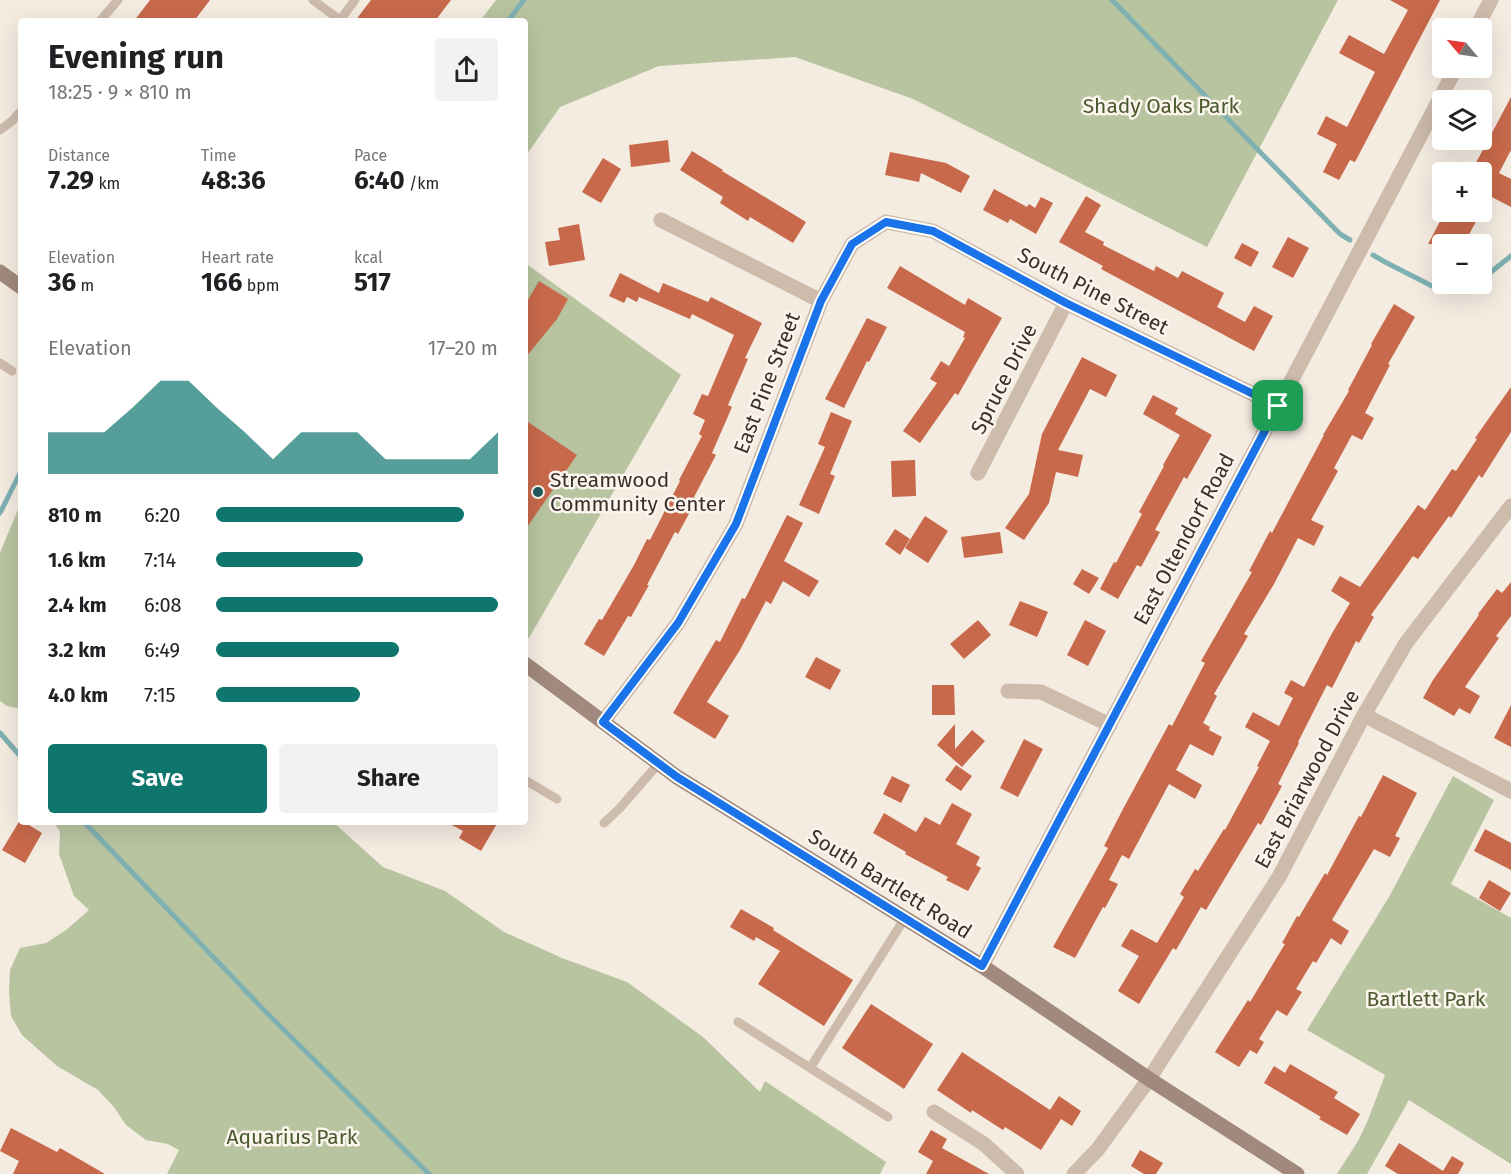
<!DOCTYPE html>
<meta charset="utf-8">
<style>
body{margin:0;font-family:"Fira Sans",sans-serif;background:#f2f2f2;color:#202124;height:100vh;display:flex;flex-direction:column;font-size:22px;white-space:nowrap}
*{box-sizing:border-box;margin:0}
p{font-size:20px;color:#757577}
.icon{flex:none;width:33px;height:33px;fill:none;stroke:currentColor;stroke-width:2;stroke-linecap:round;stroke-linejoin:round}
.map{position:relative;flex:1;overflow:hidden}
.details{position:absolute;left:18px;top:18px;width:510px;height:807px;display:flex;flex-direction:column;background:#fff;border-radius:6px;box-shadow:0 6px 24px #0002}
.details>*{flex:none}
.needle{width:39px;rotate:299deg}
.buttons{position:absolute;left:1432px;top:18px;display:grid;gap:12px}
.buttons a{display:grid;place-items:center;width:60px;height:60px;border-radius:6px;background:#fff;box-shadow:0 6px 24px #0002;font-size:30px}
.pin{position:absolute;display:grid;place-items:center;width:51px;height:51px;color:#fff;margin:-26px;border-radius:12px;box-shadow:0 3px 9px #0006}
.round{display:grid;place-items:center;flex:none;width:63px;height:63px;border-radius:6px;background:#f2f2f2}
.overview{display:flex;align-items:center;justify-content:space-between;height:102px;padding:0 30px}
h1{font-size:33px;font-weight:700;line-height:45px}
.metrics{display:grid;grid-template-columns:repeat(3,1fr);gap:9px;height:102px;padding:6px 30px}
.metrics div{display:grid;align-content:center}
.metrics b{font-size:26px;font-weight:700}
.metrics small{font-size:16px;font-weight:400}
.metrics p{font-size:16px}
.chart{height:168px;padding:12px 30px}
.chart p{display:flex;justify-content:space-between}
.chart svg{width:100%;height:108px;margin-top:6px;fill:#0f766e;opacity:.7}
.primary-button{display:flex;gap:12px;margin-top:auto;padding:12px 30px}
.primary-button a{flex:1;height:69px;border-radius:6px;background:#0f766e;color:#fff;font-size:24px;font-weight:700;line-height:69px;text-align:center}
.primary-button a+a{background:#f2f2f2;color:#202124}
ul{padding:0 30px;list-style:none;font-size:20px}
li{display:grid;grid-template-columns:96px 72px 1fr;align-items:center;height:45px}
li i{height:15px;border-radius:8px;background:#0f766e}
.map>svg:first-child{display:block}
</style>
<div class="map">
<svg width="1511" height="1174" viewBox="0 0 1511 1174">
<rect width="100%" height="100%" fill="#f4ebe1"/>
<path fill="#b8c4a0" d="M 496,0 L 1338,0 L 1207,247 L 913,99 L 795,57 L 659,66 L 560,107 L 525,157 L 525,21 L 480,21 Z
M 525,263 L 681,375 L 529,638 L 525,635 Z
M 21,502 L 21,709 L 7,706 L 0,701 L 0,553 Z
M 1453,776 L 1494,800 L 1451,884 L 1511,918 L 1511,1164 L 1409,1100 L 1367,1174 L 1337,1174 L 1358,1141 L 1368,1120 L 1385,1075 L 1307,1030 L 1389,897 Z
M 54,822 L 333,822 L 383,867 L 445,891 L 504,932 L 562,958 L 627,982 L 703,1037 L 760,1092 L 765,1081 L 886,1162 L 880,1174 L 167,1174 L 179,1150 L 168,1144 L 146,1140 L 126,1125 L 114,1107 L 98,1090 L 57,1066 L 22,1035 L 11,1016 L 9,992 L 10,970 L 20,948 L 46,943 L 66,930 L 89,910 L 74,896 L 59,854 L 60,832 Z"/>
<g fill="none" stroke-linecap="round" stroke-linejoin="round">
<path stroke="#7fb0b2" stroke-width="5" d="M 1112,0 L 1340,234 L 1350,240
M 508,21 L 524,0
M 1373,255 L 1385,262 L 1436,288 L 1456,288 L 1467,284
M 1482,277 L 1491,272 L 1511,256
M 0,513 L 21,471
M 0,733 L 21,757
M 84,822 L 264,1010 L 429,1174"/>
</g>
<path fill="#c8694b" d="M 150,0 L 210,0 L 194,21 L 134,21 Z
M 371,0 L 451,0 L 435,21 L 355,21 Z
M 1390,0 L 1440,0 L 1355,162 L 1350,160 L 1339,180 L 1323,172 L 1337,144 L 1317,134 L 1326,116 L 1347,127 L 1375,72 L 1339,53 L 1349,35 L 1384,54 L 1408,10 Z
M 1511,97 L 1511,150 L 1499,173 L 1511,179 L 1511,207 L 1482,192 L 1482,172 L 1471,172 Z
M 668,140 L 670,162 L 631,167 L 629,145 Z
M 692,151 L 723,170 L 722,171 L 806,222 L 793,243 L 750,217 L 748,221 L 720,203 L 723,197 L 680,170 Z
M 890,152 L 946,163 L 970,176 L 961,193 L 921,173 L 919,182 L 885,175 Z
M 603,158 L 621,169 L 601,203 L 582,192 Z
M 994,189 L 1027,207 L 1029,204 L 1035,208 L 1041,197 L 1053,203 L 1036,234 L 1010,219 L 1008,223 L 983,210 Z
M 1086,196 L 1101,205 L 1085,232 L 1104,242 L 1103,245 L 1154,271 L 1156,266 L 1178,278 L 1182,271 L 1224,293 L 1217,307 L 1245,322 L 1254,306 L 1273,316 L 1254,351 L 1101,269 L 1103,266 L 1059,242 Z
M 1445,212 L 1481,212 L 1464,244 L 1428,244 Z
M 579,224 L 585,260 L 549,266 L 545,242 L 560,240 L 558,228 Z
M 1288,237 L 1309,248 L 1293,278 L 1272,267 Z
M 1242,243 L 1259,252 L 1251,267 L 1234,258 Z
M 900,266 L 965,305 L 968,298 L 1002,318 L 958,395 L 955,393 L 920,443 L 903,431 L 937,383 L 930,379 L 941,361 L 949,366 L 965,338 L 963,337 L 965,332 L 887,288 Z
M 620,273 L 659,293 L 663,283 L 708,302 L 711,297 L 762,323 L 745,358 L 748,359 L 728,405 L 732,407 L 712,453 L 716,455 L 694,497 L 697,499 L 678,534 L 675,532 L 647,585 L 649,585 L 631,617 L 628,616 L 604,656 L 584,644 L 599,619 L 602,620 L 634,565 L 647,539 L 650,540 L 680,481 L 679,480 L 702,436 L 699,434 L 705,420 L 693,414 L 702,394 L 708,396 L 734,335 L 692,314 L 690,319 L 639,297 L 637,302 L 627,297 L 624,303 L 609,296 Z
M 539,281 L 568,299 L 557,319 L 525,358 L 525,305 Z
M 1394,304 L 1415,317 L 1388,364 L 1390,365 L 1365,413 L 1374,418 L 1362,440 L 1352,435 L 1334,468 L 1338,471 L 1311,520 L 1324,526 L 1314,546 L 1298,538 L 1274,584 L 1244,634 L 1248,636 L 1214,694 L 1217,696 L 1203,723 L 1210,727 L 1209,730 L 1222,737 L 1213,756 L 1190,744 L 1176,770 L 1202,785 L 1195,799 L 1169,784 L 1129,859 L 1122,855 L 1109,880 L 1118,884 L 1105,908 L 1103,907 L 1075,958 L 1053,947 L 1108,848 L 1104,846 L 1123,809 L 1169,724 L 1172,726 L 1205,663 L 1201,661 L 1252,572 L 1249,571 L 1270,531 L 1272,533 L 1324,435 L 1323,435 L 1349,391 L 1348,390 L 1372,345 L 1371,344 Z
M 867,318 L 887,327 L 869,362 L 867,361 L 844,408 L 825,399 Z
M 1082,357 L 1117,375 L 1106,397 L 1090,389 L 1058,450 L 1083,455 L 1078,477 L 1056,472 L 1049,503 L 1024,540 L 1005,528 L 1029,494 L 1042,434 Z
M 1511,387 L 1511,432 L 1482,478 L 1479,475 L 1451,518 L 1449,516 L 1418,559 L 1413,556 L 1371,615 L 1374,617 L 1359,643 L 1356,641 L 1332,688 L 1327,685 L 1298,742 L 1299,743 L 1278,784 L 1282,786 L 1261,825 L 1258,823 L 1206,910 L 1201,907 L 1176,950 L 1173,948 L 1139,1004 L 1118,991 L 1139,956 L 1121,946 L 1131,929 L 1157,943 L 1184,897 L 1180,894 L 1195,869 L 1198,871 L 1224,829 L 1225,830 L 1259,767 L 1257,766 L 1270,741 L 1245,727 L 1253,712 L 1279,726 L 1293,698 L 1284,693 L 1291,680 L 1304,687 L 1331,635 L 1350,603 L 1331,591 L 1340,576 L 1360,587 L 1418,505 L 1425,510 L 1452,469 L 1456,471 L 1477,439 L 1475,438 Z
M 1153,395 L 1178,408 L 1175,414 L 1212,435 L 1187,479 L 1184,477 L 1155,530 L 1160,532 L 1141,567 L 1137,565 L 1118,599 L 1100,589 L 1114,562 L 1116,563 L 1142,514 L 1139,512 L 1164,466 L 1163,465 L 1180,435 L 1143,414 Z
M 831,412 L 852,421 L 830,474 L 835,476 L 819,514 L 799,505 L 825,447 L 818,444 Z
M 525,420 L 577,455 L 525,530 Z
M 915,460 L 916,496 L 892,497 L 891,461 Z
M 787,515 L 803,523 L 784,561 L 819,581 L 809,597 L 783,581 L 771,604 L 766,601 L 740,650 L 707,702 L 729,716 L 715,739 L 673,713 L 716,640 L 720,642 L 742,598 L 745,599 Z
M 925,516 L 948,531 L 928,563 L 905,548 Z
M 895,529 L 910,539 L 900,555 L 885,544 Z
M 1000,532 L 1003,553 L 964,558 L 961,537 Z
M 1082,569 L 1099,578 L 1089,594 L 1073,584 Z
M 1511,582 L 1511,616 L 1496,636 L 1499,638 L 1465,687 L 1480,696 L 1470,714 L 1459,708 L 1454,716 L 1423,698 L 1433,680 L 1479,615 L 1478,614 L 1497,589 L 1502,593 Z
M 1020,601 L 1048,612 L 1037,637 L 1009,625 Z
M 978,620 L 991,635 L 964,659 L 950,644 Z
M 1085,620 L 1106,631 L 1088,666 L 1067,655 Z
M 816,657 L 841,670 L 830,690 L 805,677 Z
M 932,685 L 954,685 L 955,715 L 932,715 Z
M 1511,705 L 1511,747 L 1494,738 Z
M 955,724 L 955,749 L 972,730 L 985,741 L 962,767 L 937,745 Z
M 1024,739 L 1043,749 L 1018,797 L 1000,788 Z
M 956,765 L 972,776 L 961,791 L 945,780 Z
M 1383,775 L 1417,793 L 1395,836 L 1400,838 L 1390,857 L 1374,849 L 1332,920 L 1349,931 L 1341,945 L 1331,938 L 1316,963 L 1313,961 L 1296,989 L 1302,992 L 1287,1016 L 1277,1010 L 1259,1039 L 1264,1042 L 1257,1054 L 1250,1050 L 1239,1067 L 1215,1052 L 1248,1000 L 1250,1002 L 1285,944 L 1282,943 L 1297,916 L 1299,917 L 1325,873 L 1327,875 L 1359,816 L 1361,817 Z
M 892,776 L 910,785 L 901,803 L 883,794 Z
M 952,803 L 972,814 L 956,844 L 980,857 L 976,865 L 981,868 L 968,891 L 946,880 L 948,877 L 905,854 L 906,852 L 873,833 L 884,813 L 916,832 L 925,817 L 940,825 Z
M 20,820 L 21,822 L 24,822 L 42,833 L 25,863 L 2,850 Z
M 446,822 L 498,822 L 481,851 L 459,838 L 463,831 Z
M 1485,829 L 1511,843 L 1511,870 L 1474,851 Z
M 1489,880 L 1511,893 L 1500,911 L 1479,898 Z
M 741,909 L 774,928 L 773,930 L 853,980 L 824,1026 L 758,984 L 780,951 L 756,937 L 754,941 L 730,927 Z
M 871,1004 L 933,1044 L 904,1089 L 842,1048 Z
M 962,1052 L 1050,1110 L 1059,1096 L 1081,1111 L 1072,1126 L 1061,1119 L 1041,1150 L 1005,1127 L 1003,1130 L 972,1110 L 971,1113 L 937,1090 Z
M 1290,1064 L 1338,1092 L 1334,1098 L 1360,1114 L 1347,1135 L 1319,1119 L 1321,1117 L 1264,1083 L 1274,1066 L 1285,1073 Z
M 11,1128 L 57,1152 L 60,1148 L 105,1174 L 13,1174 L 19,1161 L 0,1151 Z
M 931,1130 L 947,1139 L 942,1148 L 989,1174 L 926,1174 L 933,1161 L 918,1152 Z
M 1399,1143 L 1443,1171 L 1452,1156 L 1464,1163 L 1458,1174 L 1398,1174 L 1385,1166 Z
M 1140,1150 L 1163,1163 L 1156,1174 L 1144,1174 L 1131,1166 Z"/>
<g fill="none" stroke-linecap="round" stroke-linejoin="round">
<path stroke="#cdbbac" stroke-width="9" d="M 313,0 L 340,20 L 355,0
M 100,21 L 118,0
M 0,130 L 12,121 L 21,111
M 0,363 L 12,371
M 525,780 L 557,799
M 604,823 L 619,809 L 659,763
M 738,1022 L 810,1068 L 905,918
M 810,1068 L 888,1117"/>
<path stroke="#cdbbac" stroke-width="15" d="M 1476,28 L 1491,0
M 661,220 L 821,301
M 978,473 L 1066,303
M 1008,691 L 1041,692 L 1110,725
M 1364,715 L 1511,791
M 603,722 L 678,623 L 736,524 L 821,301 L 852,244 L 886,222 L 933,231 L 1066,303 L 1278,406
M 982,966 L 1278,406 L 1456,68
M 934,1112 L 984,1144 L 1017,1174
M 1074,1174 L 1098,1149 L 1149,1079 L 1279,877 L 1364,715 L 1406,643 L 1511,506"/>
<path stroke="#a18a7d" stroke-width="15" d="M 0,272 L 21,287
M 525,664 L 677,777 L 982,966 L 1149,1079 L 1297,1174"/>
</g>
<g fill="none" stroke-linecap="round" stroke-linejoin="round">
<g stroke="#fff" stroke-width="12">
<path id="route" d="M 886,222 L 933,231 L 1066,303 L 1278,406 L 982,966 L 677,777 L 603,722 L 678,623 L 736,524 L 821,301 L 852,244 Z"/>
</g>
<use href="#route" stroke="#1a73e8" stroke-width="8"/>
</g>
<circle fill="#1f5a5e" stroke="#fbf5ee" stroke-width="2" cx="538" cy="492" r="6"/>
<g text-anchor="middle" stroke-width="5" stroke-linejoin="round" paint-order="stroke">
<g font-size="21" fill="#4a5a2e" stroke="#fbf5ee">
<text x="1161" y="113">Shady Oaks Park</text>
<text x="1426" y="1006">Bartlett Park</text>
<text x="292" y="1144">Aquarius Park</text>
</g>
<g font-size="21" fill="#3b302b" stroke="#fbf5ee">
<text transform="translate(1093 291) rotate(27)" y="7">South Pine Street</text>
<text transform="translate(1004 379) rotate(-63)" y="7">Spruce Drive</text>
<text transform="translate(767 383) rotate(-69)" y="7">East Pine Street</text>
<text transform="translate(1184 539) rotate(-62)" y="7">East Oltendorf Road</text>
<text transform="translate(1307 779) rotate(-62)" y="7">East Briarwood Drive</text>
<text transform="translate(890 884) rotate(32)" y="7">South Bartlett Road</text>
</g>
<g font-size="21" fill="#3b302b" stroke="#fbf5ee" text-anchor="start">
<text x="550" y="487">Streamwood<tspan x="550" dy="24">Community Center</tspan></text>
</g>
</g>
</svg>
<div class="buttons">
<a><svg class="needle" viewBox="-14 -14 28 28"><path d="M0-13l5 13h-10z" fill="#e53935"/><path d="M0 13l5-13h-10z" fill="#757577"/></svg></a>
<a><svg class="icon" aria-label="layers" viewBox="0 0 24 24"><path d="M12 4l9 5-9 5-9-5zM3 14l9 5 9-5"/></svg></a>
<a>+</a>
<a>−</a>
</div>
<div class="pin" style="left:1278px;top:406px;background:#1e9e55"><svg class="icon" aria-label="arrive" viewBox="0 0 24 24"><path d="M6 21V4h12l-3 4 3 4H6"/></svg></div>
<section class="details">
<div class="overview"><div><h1>Evening run</h1><p>18:25 · 9 × 810 m</p></div><a class="round"><svg class="icon" aria-label="share" viewBox="0 0 24 24"><path d="M12 15V3M7 8l5-5 5 5M5 13v7h14v-7"/></svg></a></div>
<div class="metrics">
<div><p>Distance</p><b>7.29<small> km</small></b></div>
<div><p>Time</p><b>48:36</b></div>
<div><p>Pace</p><b>6:40<small> /km</small></b></div>
</div>
<div class="metrics">
<div><p>Elevation</p><b>36<small> m</small></b></div>
<div><p>Heart rate</p><b>166<small> bpm</small></b></div>
<div><p>kcal</p><b>517</b></div>
</div>
<div class="chart"><p><span>Elevation</span>17–20 m</p>
<svg viewBox="0 0 160 44" preserveAspectRatio="none"><path d="M0 44V27L10 27L20 27L30 17L40 6L50 6L60 17L70 27L80 38L90 27L100 27L110 27L120 38L130 38L140 38L150 38L160 27V44z"/></svg>
</div>
<ul>
<li><b>810 m</b>6:20<i style="width:88%"></i></li>
<li><b>1.6 km</b>7:14<i style="width:52%"></i></li>
<li><b>2.4 km</b>6:08<i style="width:100%"></i></li>
<li><b>3.2 km</b>6:49<i style="width:65%"></i></li>
<li><b>4.0 km</b>7:15<i style="width:51%"></i></li>
</ul>
<div class="primary-button"><a>Save</a><a>Share</a></div>
</section>
</div>
